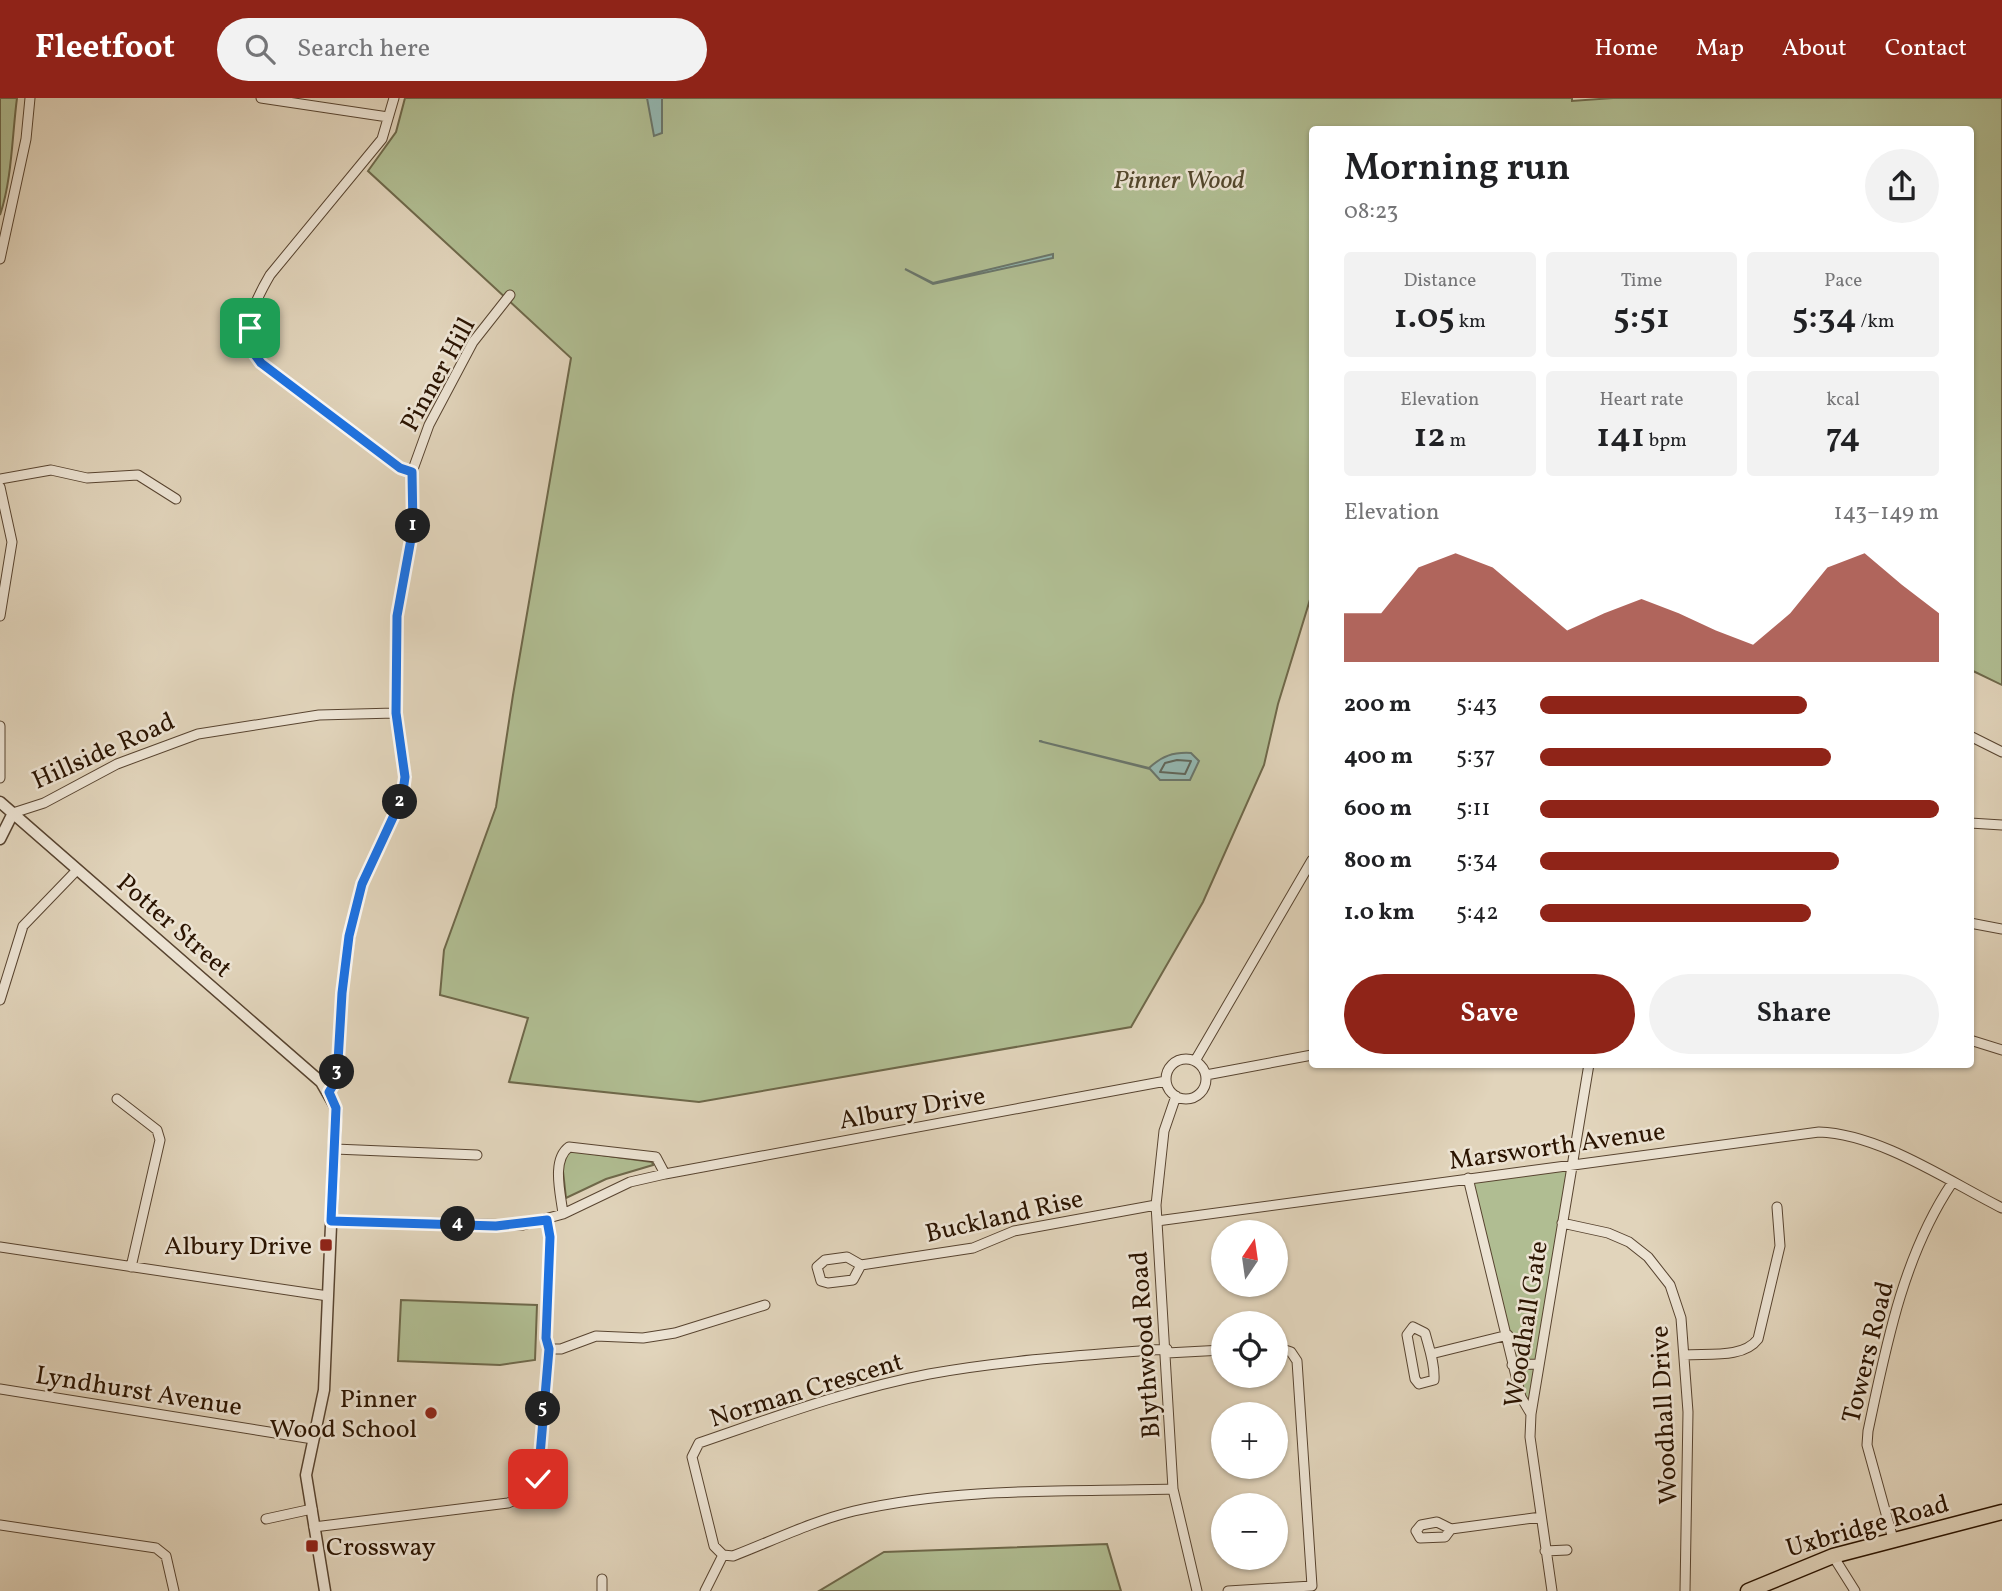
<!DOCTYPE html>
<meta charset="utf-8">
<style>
body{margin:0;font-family:Vollkorn,serif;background:#f2f2f2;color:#202124;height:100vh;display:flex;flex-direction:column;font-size:26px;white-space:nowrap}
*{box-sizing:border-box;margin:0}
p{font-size:23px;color:#757577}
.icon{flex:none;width:38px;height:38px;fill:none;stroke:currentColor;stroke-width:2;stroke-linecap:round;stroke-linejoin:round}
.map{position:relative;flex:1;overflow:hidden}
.panel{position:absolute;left:1309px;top:28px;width:665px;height:942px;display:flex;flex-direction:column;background:#fff;border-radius:7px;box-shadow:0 2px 5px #0004}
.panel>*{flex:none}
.needle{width:46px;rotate:13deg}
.tools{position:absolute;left:1211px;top:1122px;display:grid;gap:14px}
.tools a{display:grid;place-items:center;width:77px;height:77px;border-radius:50%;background:#fff;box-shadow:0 2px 5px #0004;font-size:35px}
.pin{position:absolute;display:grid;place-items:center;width:60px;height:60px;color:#fff;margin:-30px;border-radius:14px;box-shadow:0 4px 10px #0006}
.km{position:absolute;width:35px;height:35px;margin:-18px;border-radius:50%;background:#222;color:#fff;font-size:19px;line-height:35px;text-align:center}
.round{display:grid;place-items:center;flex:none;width:74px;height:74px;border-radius:37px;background:#f2f2f2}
.summary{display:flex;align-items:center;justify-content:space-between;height:119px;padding:0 35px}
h1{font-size:38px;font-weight:600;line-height:52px}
.metrics{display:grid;grid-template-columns:repeat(3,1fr);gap:10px;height:119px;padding:7px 35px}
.metrics div{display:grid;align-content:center;border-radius:7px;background:#f2f2f2;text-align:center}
.metrics b{font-size:35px;font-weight:600}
.metrics small{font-size:19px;font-weight:400}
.metrics p{font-size:19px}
.chart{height:196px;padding:14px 35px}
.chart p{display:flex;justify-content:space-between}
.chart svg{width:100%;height:126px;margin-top:7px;fill:#8f2418;opacity:.7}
.button{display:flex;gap:14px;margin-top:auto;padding:14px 35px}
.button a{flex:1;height:80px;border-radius:42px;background:#8f2418;color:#fff;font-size:28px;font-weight:600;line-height:80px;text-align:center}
.button a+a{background:#f2f2f2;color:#202124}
ul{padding:0 35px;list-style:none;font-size:23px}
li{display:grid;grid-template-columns:112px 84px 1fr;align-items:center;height:52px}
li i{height:18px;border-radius:9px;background:#8f2418}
header{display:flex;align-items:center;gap:42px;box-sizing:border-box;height:98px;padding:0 35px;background:#8f2418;color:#fff}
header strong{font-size:33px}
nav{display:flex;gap:38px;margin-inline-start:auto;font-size:24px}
.search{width:490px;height:63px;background:#f2f2f2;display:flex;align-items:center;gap:18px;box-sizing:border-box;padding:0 24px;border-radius:38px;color:#757577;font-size:26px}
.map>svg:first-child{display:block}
</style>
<header>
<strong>Fleetfoot</strong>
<div class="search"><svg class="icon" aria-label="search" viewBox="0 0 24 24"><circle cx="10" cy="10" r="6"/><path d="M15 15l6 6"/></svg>Search here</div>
<nav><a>Home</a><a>Map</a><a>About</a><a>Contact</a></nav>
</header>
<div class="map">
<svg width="2002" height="1493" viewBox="0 0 2002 1493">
<rect width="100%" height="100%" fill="#e1d4bb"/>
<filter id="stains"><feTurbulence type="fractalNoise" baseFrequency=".00286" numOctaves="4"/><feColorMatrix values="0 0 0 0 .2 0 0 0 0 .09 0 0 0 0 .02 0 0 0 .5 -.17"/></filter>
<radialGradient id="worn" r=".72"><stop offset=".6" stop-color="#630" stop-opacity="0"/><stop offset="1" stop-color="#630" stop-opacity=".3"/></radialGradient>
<path fill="#b0bd92" stroke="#6e684a" stroke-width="2" d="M 0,0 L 17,0 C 12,38 12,82 0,117 Z
M 405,0 L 1572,0 L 1572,3 L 1613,0 L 2002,0 L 2002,587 L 1971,572 L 1970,32 L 1312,32 L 1312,495 L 1278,606 L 1264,667 L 1203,804 L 1131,929 L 699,1004 L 509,984 L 528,920 L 440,897 L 444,852 L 496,709 L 513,597 L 571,260 L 368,73 L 396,34 Z
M 573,1053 L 652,1064 L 653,1067 L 606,1081 L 566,1100 L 562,1064 L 565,1055 Z
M 1573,1066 L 1531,1316 L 1521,1299 L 1468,1080 Z
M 401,1202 L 537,1207 L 535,1262 L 500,1267 L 398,1263 Z
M 1107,1446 L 1121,1493 L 819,1493 L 884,1454 Z"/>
<path fill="#94b8b2" stroke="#6a766b" stroke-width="2" d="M 647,0 L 662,0 L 662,35 L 654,38 Z
M 1053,156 L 1053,160 L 933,186 L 905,171 L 933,185 Z
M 1039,643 L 1149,670 C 1162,658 1173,654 1191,655 L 1199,663 L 1190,682 L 1160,682 L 1150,671 Z"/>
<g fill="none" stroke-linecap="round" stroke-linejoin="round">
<path stroke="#60665a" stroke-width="2" d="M 1177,662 L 1191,663 L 1185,676 L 1160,674 L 1165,665 Z"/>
<g stroke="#584430" stroke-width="11">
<path id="minor" d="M 261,0 L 388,19
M 394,0 L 382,41 L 270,177 C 253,206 238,236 262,265 L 400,371 L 412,374
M 0,161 L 26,41 L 30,0
M 0,381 L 51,372 L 87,380 L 138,377 L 176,401
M 0,389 L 12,444 L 0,518
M 0,628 L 0,680
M 1970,638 L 2002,654
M 13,715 L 44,705 L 117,666 L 198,636 L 319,617 L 395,615
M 1970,725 L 2002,727
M 1970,825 L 2002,831
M 0,902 L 23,828 L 77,772
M 1970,942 L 2002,952
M1166 981a20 20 0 1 1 40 0a20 20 0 1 1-40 0Z
M 1195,963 L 1312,762
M 1206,977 L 1312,957
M 329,994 L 337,981 L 342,895 L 350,838 L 362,786 L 402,700 L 406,679 L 395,615 L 397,518 L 413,431 L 412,374 L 429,327 L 473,244 L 510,197
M 1176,998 L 1164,1033 L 1156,1107 L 1173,1391 L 1197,1493
M 117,1001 L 157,1032 L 160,1042 L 131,1169
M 335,1051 L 477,1057
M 1468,1080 L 1521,1299 L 1531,1316
M 563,1116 C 561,1097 551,1062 569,1049 L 656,1059 L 665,1076
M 331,1123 L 523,1127 L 563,1116 L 630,1084 L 665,1076 L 1166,983
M 1157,1123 L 1819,1034 C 1880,1036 1948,1083 2002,1110
M 1562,1125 L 1608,1135 L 1629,1144 L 1648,1159 L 1670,1187 L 1681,1220 L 1688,1314 L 1685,1493
M 0,1149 L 328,1198
M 861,1167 L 847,1159 L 825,1162 L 817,1169 L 821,1183 L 828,1185 L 853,1182 L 861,1167 L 973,1150 L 1014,1133 L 1156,1107
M 1413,1229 L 1425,1235 C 1429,1250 1435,1266 1434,1282 L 1419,1286 L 1415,1281 L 1407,1237 Z
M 549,1251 L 561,1251 L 596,1238 L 643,1240 L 675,1235 L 765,1207
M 1167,1251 C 1088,1257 1006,1262 929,1276 C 850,1291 775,1319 699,1345 L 692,1359 L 714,1448 L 723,1457 L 733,1458 C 772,1443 813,1423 854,1413 C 958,1389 1067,1394 1173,1391
M 1167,1255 L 1223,1252
M 1431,1256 L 1508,1237
M 1684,1257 C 1707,1255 1743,1261 1758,1241 L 1780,1148 L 1777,1109
M 1512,1267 L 1539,1266
M 0,1291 L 313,1341
M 266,1421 L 312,1411
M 0,1427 L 156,1450 L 166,1458 L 174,1493
M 314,1429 L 508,1405 L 527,1397 L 538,1381 L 549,1251 L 546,1240 L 550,1139 L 547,1122
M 1451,1431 L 1437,1424 L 1421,1427 L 1416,1433 L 1420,1440 L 1445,1439 L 1451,1431 L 1541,1419
M 1893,1441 L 1867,1347 L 1868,1333 C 1886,1248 1903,1158 1952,1085
M 1545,1453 L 1567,1452
M 1833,1458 L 1855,1493
M 602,1493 L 602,1481
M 705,1493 L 723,1457
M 1228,1493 L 1312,1488 L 1297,1263 L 1291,1254 L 1276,1249
M 1552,1493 L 1530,1339 L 1531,1316 L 1589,966"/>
</g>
<g stroke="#584430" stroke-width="13">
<path id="tertiary" d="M 0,704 L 321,984 L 336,1010 L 324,1292 L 306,1377 L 325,1493
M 0,741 L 13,715"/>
</g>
<g stroke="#2b1401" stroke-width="17">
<path id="primary" d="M 1748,1493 L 1833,1458 L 2002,1414"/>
</g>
<use href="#minor" stroke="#ece3d3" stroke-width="9"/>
<use href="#tertiary" stroke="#ece3d3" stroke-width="10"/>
<use href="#primary" stroke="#e1d4bb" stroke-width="14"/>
</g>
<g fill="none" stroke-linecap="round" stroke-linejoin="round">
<g stroke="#fff" stroke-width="14">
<path id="route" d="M 250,230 L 250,250 L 261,265 L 400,370 L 412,374 L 413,430 L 397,518 L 396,615 L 405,679 L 402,700 L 362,786 L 349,838 L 342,895 L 337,981 L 329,994 L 336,1010 L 331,1123 L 496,1128 L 547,1122 L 550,1139 L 546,1240 L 549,1251 L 538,1381"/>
</g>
<use href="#route" stroke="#1a73e8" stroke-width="9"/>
</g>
<g fill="#8f2418" stroke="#ece3d3" stroke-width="2.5">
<rect x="319" y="1140" width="14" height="14" rx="3.5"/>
<circle cx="431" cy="1315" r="7"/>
<rect x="305" y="1441" width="14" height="14" rx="3.5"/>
</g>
<g text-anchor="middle" stroke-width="5" stroke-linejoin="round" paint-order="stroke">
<g font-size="26" font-style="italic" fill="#53472c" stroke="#ece3d3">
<text x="1179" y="90">Pinner Wood</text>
</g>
<g font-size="26" fill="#2b1401" stroke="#ece3d3">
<text transform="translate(437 276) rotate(-61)" y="9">Pinner Hill</text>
<text transform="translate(103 652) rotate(-24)" y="9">Hillside Road</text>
<text transform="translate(175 827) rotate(41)" y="9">Potter Street</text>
<text transform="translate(912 1009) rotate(-10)" y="9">Albury Drive</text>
<text transform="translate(1557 1047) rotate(-8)" y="9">Marsworth Avenue</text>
<text transform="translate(1004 1117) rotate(-13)" y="9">Buckland Rise</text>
<text transform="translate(1525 1226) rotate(-81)" y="9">Woodhall Gate</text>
<text transform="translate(1144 1247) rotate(-94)" y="9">Blythwood Road</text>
<text transform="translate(1867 1254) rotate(-76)" y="9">Towers Road</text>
<text transform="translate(806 1291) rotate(-17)" y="9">Norman Crescent</text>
<text transform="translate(139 1292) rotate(9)" y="9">Lyndhurst Avenue</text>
<text transform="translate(1663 1317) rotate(-93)" y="9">Woodhall Drive</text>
<text transform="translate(1867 1427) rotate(-16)" y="9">Uxbridge Road</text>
</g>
<g font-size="26" fill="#2b1401" stroke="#ece3d3" text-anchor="end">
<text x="312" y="1156">Albury Drive</text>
<text x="417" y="1309">Pinner<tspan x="417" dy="30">Wood School</tspan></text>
<text x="326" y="1457" text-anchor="start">Crossway</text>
</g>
</g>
<rect width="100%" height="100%" filter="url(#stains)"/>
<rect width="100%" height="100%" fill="url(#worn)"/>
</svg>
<div class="tools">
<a><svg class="needle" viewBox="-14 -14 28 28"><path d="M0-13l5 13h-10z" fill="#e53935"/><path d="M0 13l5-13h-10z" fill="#757577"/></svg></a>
<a><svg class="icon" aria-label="locate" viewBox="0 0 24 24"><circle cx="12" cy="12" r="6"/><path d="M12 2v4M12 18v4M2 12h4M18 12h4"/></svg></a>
<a>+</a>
<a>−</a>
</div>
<div class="pin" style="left:250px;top:230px;background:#1e9e55"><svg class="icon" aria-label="arrive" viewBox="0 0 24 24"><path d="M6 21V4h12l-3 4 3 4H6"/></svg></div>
<div class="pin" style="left:538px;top:1381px;background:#d93025"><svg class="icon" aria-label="check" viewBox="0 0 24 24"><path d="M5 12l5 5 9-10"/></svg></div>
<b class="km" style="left:413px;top:428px">1</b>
<b class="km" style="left:400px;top:704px">2</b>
<b class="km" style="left:337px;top:974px">3</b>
<b class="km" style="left:458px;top:1126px">4</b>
<b class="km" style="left:543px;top:1311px">5</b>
<section class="panel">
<div class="summary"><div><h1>Morning run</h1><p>08:23</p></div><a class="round"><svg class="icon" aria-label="share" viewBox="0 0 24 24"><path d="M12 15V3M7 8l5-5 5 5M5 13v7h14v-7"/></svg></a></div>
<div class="metrics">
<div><p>Distance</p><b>1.05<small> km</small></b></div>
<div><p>Time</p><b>5:51</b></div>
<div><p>Pace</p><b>5:34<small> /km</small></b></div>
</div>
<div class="metrics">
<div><p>Elevation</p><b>12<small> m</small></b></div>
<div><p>Heart rate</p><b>141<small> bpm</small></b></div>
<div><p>kcal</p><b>74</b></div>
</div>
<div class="chart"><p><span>Elevation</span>143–149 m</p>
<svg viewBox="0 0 160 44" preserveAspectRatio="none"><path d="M0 44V27L10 27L20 11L30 6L40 11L50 22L60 33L70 27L80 22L90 27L100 33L110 38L120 27L130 11L140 6L150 17L160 27V44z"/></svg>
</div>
<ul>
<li><b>200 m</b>5:43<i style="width:67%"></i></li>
<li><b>400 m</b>5:37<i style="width:73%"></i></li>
<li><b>600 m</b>5:11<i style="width:100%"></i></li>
<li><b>800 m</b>5:34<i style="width:75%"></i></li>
<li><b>1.0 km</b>5:42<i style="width:68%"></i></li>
</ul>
<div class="button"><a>Save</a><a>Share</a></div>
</section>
</div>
